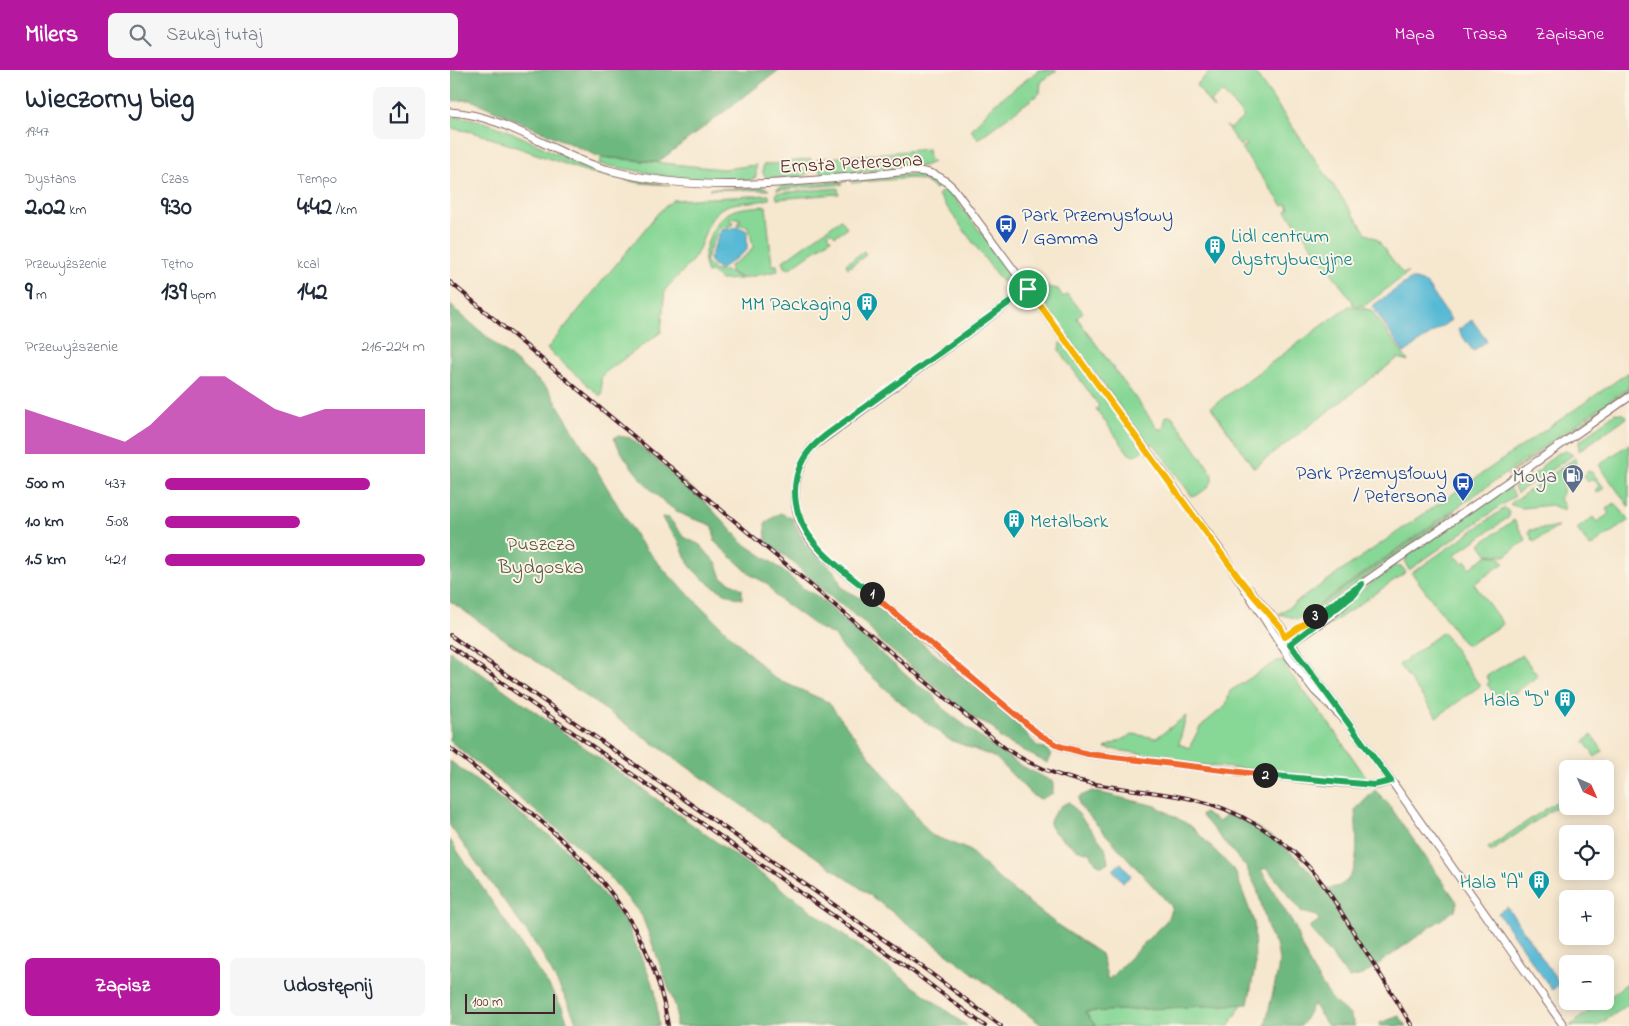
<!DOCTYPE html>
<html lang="pl">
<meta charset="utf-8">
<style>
body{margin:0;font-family:"Indie Flower",sans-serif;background:#f6f6f7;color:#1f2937;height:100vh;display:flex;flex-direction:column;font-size:19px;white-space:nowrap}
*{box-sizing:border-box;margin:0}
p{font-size:16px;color:#747a83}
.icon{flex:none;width:28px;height:28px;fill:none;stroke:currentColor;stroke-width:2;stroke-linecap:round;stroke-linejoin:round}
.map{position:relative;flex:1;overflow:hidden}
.drawer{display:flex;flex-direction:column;background:#fff;width:450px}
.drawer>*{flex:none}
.needle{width:32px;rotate:135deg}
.tools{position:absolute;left:1109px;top:690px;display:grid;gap:10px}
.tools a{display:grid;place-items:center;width:55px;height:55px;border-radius:8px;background:#fff;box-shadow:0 2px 12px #0003;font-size:25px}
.scale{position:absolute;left:15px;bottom:12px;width:90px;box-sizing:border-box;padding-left:5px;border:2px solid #4a1f2b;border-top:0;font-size:14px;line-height:18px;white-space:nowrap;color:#4a1f2b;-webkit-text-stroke:4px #fcf5e5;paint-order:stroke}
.pin{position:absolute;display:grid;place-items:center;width:42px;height:42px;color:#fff;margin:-21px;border:2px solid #fff;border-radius:50%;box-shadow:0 1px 5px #0007}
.km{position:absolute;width:25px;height:25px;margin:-12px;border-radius:50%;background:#222;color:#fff;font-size:14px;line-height:25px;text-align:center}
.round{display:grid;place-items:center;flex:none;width:52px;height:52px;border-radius:8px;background:#f6f6f7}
.head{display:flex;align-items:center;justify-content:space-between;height:85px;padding:0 25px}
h1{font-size:28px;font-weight:800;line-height:38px}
.stats{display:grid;grid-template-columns:repeat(3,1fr);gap:8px;height:85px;padding:5px 25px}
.stats div{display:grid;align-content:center}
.stats b{font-size:25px;font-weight:800}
.stats small{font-size:14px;font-weight:400}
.stats p{font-size:14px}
.chart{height:140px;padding:10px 25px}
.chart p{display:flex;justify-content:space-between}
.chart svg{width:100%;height:90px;margin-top:5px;fill:#b5179e;opacity:.7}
.action{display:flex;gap:10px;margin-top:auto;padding:10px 25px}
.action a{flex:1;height:58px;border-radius:8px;background:#b5179e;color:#fff;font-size:20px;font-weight:800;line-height:58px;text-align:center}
.action a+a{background:#f6f6f7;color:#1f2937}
ul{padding:0 25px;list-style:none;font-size:16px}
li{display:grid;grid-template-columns:80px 60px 1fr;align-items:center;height:38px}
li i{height:12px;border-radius:6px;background:#b5179e}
header{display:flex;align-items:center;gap:30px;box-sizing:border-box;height:70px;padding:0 25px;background:#b5179e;color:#fff}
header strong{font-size:24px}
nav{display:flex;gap:28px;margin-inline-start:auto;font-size:18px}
.search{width:350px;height:45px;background:#f6f6f7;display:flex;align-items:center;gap:12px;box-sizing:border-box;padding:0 18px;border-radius:8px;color:#747a83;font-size:19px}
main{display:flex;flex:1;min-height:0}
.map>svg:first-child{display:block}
</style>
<header>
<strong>Milers</strong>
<div class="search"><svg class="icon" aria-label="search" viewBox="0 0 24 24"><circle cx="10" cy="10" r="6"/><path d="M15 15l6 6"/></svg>Szukaj tutaj</div>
<nav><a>Mapa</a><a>Trasa</a><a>Zapisane</a></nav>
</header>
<main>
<section class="drawer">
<div class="head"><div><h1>Wieczorny bieg</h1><p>19:47</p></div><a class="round"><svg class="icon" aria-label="share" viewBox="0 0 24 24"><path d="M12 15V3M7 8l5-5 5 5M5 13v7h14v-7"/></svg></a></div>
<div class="stats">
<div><p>Dystans</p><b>2.02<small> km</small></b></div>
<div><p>Czas</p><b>9:30</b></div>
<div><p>Tempo</p><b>4:42<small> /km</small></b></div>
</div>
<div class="stats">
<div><p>Przewyższenie</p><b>9<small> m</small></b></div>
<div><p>Tętno</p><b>139<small> bpm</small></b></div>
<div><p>kcal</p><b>142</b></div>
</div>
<div class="chart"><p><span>Przewyższenie</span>216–224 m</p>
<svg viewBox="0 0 160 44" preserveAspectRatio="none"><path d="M0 44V22L10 26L20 30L30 34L40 38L50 30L60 18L70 6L80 6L90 14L100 22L110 26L120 22L130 22L140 22L150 22L160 22V44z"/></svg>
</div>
<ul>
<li><b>500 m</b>4:37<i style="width:79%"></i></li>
<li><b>1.0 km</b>5:08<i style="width:52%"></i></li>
<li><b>1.5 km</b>4:21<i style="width:100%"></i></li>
</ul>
<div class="action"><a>Zapisz</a><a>Udostępnij</a></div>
</section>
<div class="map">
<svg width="1179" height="956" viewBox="0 0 1179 956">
<rect width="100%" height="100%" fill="#fcf5e5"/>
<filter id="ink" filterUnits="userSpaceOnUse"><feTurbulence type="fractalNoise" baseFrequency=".02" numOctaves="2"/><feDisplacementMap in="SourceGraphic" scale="10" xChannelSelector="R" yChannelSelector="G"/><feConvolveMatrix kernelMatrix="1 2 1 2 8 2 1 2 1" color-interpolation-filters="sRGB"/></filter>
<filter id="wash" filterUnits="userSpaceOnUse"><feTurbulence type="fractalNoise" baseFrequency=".0096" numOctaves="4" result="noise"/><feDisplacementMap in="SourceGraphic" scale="20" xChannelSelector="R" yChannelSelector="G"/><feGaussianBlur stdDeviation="1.12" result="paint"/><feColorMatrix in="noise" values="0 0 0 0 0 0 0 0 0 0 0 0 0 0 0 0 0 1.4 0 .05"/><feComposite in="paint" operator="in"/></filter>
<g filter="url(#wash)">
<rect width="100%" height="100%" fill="#f6e7cf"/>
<path fill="#87d796" stroke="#687b60" d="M 589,0 L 607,0 L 591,12 L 590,23 L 528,69 L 521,60 L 544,34 Z
M 762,0 L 803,0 L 917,164 L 927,169 L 952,203 L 958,203 L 914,236 L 906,236 L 902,234 L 903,232 L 836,141 L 839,138 L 837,134 L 833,136 L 791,78 L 797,75 L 795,72 L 790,76 L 776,56 L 780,59 L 794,47 L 773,22 L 760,32 L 764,39 L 746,15 Z
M 0,46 C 48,48 91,80 135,96 C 163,107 192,111 221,115 L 190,113 L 138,102 L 23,62 L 0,58 Z
M 478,79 L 479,88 L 483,92 L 474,96 L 380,105 L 370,102 L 367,89 Z
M 152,87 L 273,99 L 306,95 L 306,107 L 299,111 L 236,110 L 149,94 Z
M 361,89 L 360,101 L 353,107 L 318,109 L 313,104 L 313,95 Z
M 466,104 L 479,106 L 492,113 L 485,119 L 474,111 L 462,108 L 401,113 L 405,109 Z
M 388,111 L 393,114 L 326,120 L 331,116 Z
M 314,117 L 319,120 L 259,119 Z
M 496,117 L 563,204 L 552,212 L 488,125 Z
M 388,118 L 389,124 L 386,124 L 327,129 L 326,123 Z
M 319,125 L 319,129 C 304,134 282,130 269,140 C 255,152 254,174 244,188 C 235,201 224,209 215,220 L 211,262 L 153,304 L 151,309 L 152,324 L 150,326 L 97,279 L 208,143 L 223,130 Z
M 316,136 L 322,195 L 327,195 L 328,201 L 293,208 L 280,202 L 280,196 L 299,183 L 303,177 L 299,157 L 287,154 L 291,150 L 288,148 L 280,148 L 280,151 L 284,152 L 283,155 L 269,158 L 255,191 L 265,201 L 276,201 L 292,209 L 271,210 L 261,202 L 257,203 C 249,188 260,157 274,146 C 285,137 302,137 316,136 Z
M 391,149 L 397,158 L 385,166 L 381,162 L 378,164 L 381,169 L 339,199 L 335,197 L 333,191 Z
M 414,181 L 416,185 L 398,198 L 396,194 Z
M 573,202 L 587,205 L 589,208 L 578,211 L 570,203 Z
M 562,208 L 565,207 L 566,219 L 561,226 L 554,214 Z
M 598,217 L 608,219 L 613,227 L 617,224 L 633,242 L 627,248 L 708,359 L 713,359 L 716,346 L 722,346 L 762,403 C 765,415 754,420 746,426 L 742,426 L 704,374 L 698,375 L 595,235 Z
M 899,236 L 921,240 L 958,291 L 948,288 L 804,398 L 761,337 Z
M 610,272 L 620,282 L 693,380 L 686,385 L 679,384 L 646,339 L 649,336 L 609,280 Z
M 1179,302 L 1179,317 L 848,549 L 829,544 Z
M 1179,319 L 1179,323 L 1057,406 L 1057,405 Z
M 1165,343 L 1174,344 L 1177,347 L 1129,381 L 1129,372 Z
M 1179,374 L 1179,437 L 1149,395 Z
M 1116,381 L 1123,385 L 1067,423 L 1064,417 L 1092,399 L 1091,397 L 1106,384 Z
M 1125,388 L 1126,393 L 1113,412 L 1113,424 L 1109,428 L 1114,435 L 1114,441 L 1102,435 L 1072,438 L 1061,435 L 1060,434 Z
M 1138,401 L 1143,403 L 1154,418 L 1147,423 L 1145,420 L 1149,416 L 1143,408 L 1138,412 L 1134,406 Z
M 1058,415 L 1065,426 L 959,500 L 955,492 L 957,486 Z
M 1165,433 L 1179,450 L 1140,477 L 1127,459 L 1143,447 L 1147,452 L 1159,444 L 1156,439 Z
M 1055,438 L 1059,442 L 1059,447 L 1004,485 L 1013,493 L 1016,491 L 1020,498 L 1038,485 L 1050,487 L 1054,493 L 1024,514 L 1053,554 L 1018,575 L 1013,572 L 962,503 Z
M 1006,440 L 995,451 L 852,552 L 853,547 Z
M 1064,450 L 1076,470 L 1055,486 L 1037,484 L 1030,474 Z
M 1108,457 L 1084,472 L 1079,463 L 1080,460 Z
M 944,495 L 951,496 L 956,502 L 862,567 L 859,562 Z
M 993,562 L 1030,616 L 987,647 L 949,595 Z
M 1072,585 L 1088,606 L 1051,633 L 1037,614 L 1040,612 L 1036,606 Z
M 827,591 L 836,591 L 836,598 L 880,655 L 918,710 L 706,691 L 693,684 L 655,678 L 683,664 L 706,668 L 736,646 L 729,674 L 739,678 L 750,657 L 776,635 L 780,621 Z
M 1142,665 L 1153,681 L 1145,687 L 1134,671 Z
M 1109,730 L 1113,732 L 1041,782 L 1038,778 Z
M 1179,912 L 1179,934 L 1147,956 L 1120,956 L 1151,931 L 1155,931 L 1155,929 Z
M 792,934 L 779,956 L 646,956 L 634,942 Z"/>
<path fill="#6db87f" stroke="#5c6c55" d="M 0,0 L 329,0 L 208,92 L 150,87 L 21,30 L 0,31 Z
M 0,235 L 99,320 L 189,471 L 218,504 L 324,608 L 378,632 L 481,765 L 519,780 L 552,812 L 609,856 L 651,884 L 658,910 L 717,850 L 722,837 L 629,735 L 629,727 L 642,721 L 706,736 L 741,756 L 785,801 L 804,852 L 805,897 L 798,934 L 635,942 L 646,956 L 593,956 L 413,820 L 0,531 Z
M 168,366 L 180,368 L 244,420 L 293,473 L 323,493 L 353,518 L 367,526 L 467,615 L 482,623 L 492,638 L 534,670 L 568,694 L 603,712 L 603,723 L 591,729 L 583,726 L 546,688 L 498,669 L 455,636 L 409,595 L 394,580 L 385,566 L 369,558 L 326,527 L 318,514 L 301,505 L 265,472 L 263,456 C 253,451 243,450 234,445 C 208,433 175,393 164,368 Z
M 330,443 L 342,448 L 355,474 L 385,502 L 392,518 L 428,537 L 561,647 L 588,677 L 595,678 L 601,684 L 597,693 L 551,669 L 542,657 L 524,649 L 430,571 L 415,553 L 377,524 L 338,488 L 316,473 L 315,453 Z
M 212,447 L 219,448 L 234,467 L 250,475 L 267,494 L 272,508 L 292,519 L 292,529 C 275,526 253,511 242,498 C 235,490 233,478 227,469 C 221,461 216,457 212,447 Z
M 0,581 L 343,827 L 517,956 L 226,956 L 226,938 L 192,846 L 154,800 L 121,770 L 0,671 Z
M 0,691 L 113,776 L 176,852 L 205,920 L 209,956 L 128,956 L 118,933 L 91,882 L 0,756 Z
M 925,720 L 937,732 L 1007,832 L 1006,839 L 913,905 L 899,908 L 860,859 L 860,856 L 869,851 L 867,846 L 852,842 L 817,798 L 811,800 L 846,859 L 849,870 L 863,901 L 883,931 L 900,945 L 905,956 L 878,956 L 863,934 L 851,956 L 815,956 L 828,901 L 829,890 L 826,873 L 820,866 L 807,819 L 796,797 L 751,745 L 755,743 L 769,752 L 778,743 C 816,759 849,785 873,818 C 916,821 906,767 905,740 Z
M 619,732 L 655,777 L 658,792 L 652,796 L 646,793 L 640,783 L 626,779 L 604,762 L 599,754 C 603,743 608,736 619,732 Z
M 0,770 L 99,916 L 112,937 L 119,956 L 0,956 Z
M 949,946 L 957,956 L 929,956 L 930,953 Z"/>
<path fill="#57b9d5" stroke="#506c80" d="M 289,157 L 297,161 L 297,180 L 271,199 L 267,199 L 259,190 L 271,160 Z
M 961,209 L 976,213 L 1001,250 L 954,283 L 922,236 Z
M 1022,250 L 1037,271 L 1023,281 L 1008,260 Z
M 671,793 L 681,806 L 673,812 L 663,800 Z
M 1057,837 L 1110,914 L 1102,920 L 1048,843 Z"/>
</g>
<g filter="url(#ink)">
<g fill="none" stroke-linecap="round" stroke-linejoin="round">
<g stroke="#866564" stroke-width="9">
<path id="minor" d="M 0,42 C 57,45 105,86 159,100 C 258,127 360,110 460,101 C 478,100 492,105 504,119 L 770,480 L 839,587 L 865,621 L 895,650
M 578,219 L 362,377 C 342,401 339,438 357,465 C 373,489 402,507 424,526 C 479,573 534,619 590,665 L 609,676 L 638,684 L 879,712 L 927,715 L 941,711
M 799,519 L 831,557 L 851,589 L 945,716 L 1114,956
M 833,569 L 1179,327
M 838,575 C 863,557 895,540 911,514"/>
</g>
<use href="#minor" stroke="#fff" stroke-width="7"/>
<g stroke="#4a1f2b" stroke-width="4">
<path id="rail" d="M 0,212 L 556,679 C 622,721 665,714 737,728 C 788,738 837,768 869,809 C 883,827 894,847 906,866 C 925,896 944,926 962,956
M 0,565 L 467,893 L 551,956
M 0,576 L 462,901 L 535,956
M 0,678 C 97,756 199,822 218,956"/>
</g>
<use href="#rail" stroke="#fcf5e5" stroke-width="2" stroke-dasharray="5.5" stroke-linecap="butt"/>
</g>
</g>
<g fill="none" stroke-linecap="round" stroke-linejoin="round" filter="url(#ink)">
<g stroke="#fff" stroke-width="10">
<path id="split-1" d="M 422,524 C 388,496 344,469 345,420 C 345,407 350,392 359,381 C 368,369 382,361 394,352 L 578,219"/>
</g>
<g stroke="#fff" stroke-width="10">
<path id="split-2" d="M 422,524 L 590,665 L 609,676 L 638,684 L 815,705"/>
</g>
<g stroke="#fff" stroke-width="10">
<path id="split-3" d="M 815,705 L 924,715 L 941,711 L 840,574 L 905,524 L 912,514 L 865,546"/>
</g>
<g stroke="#fff" stroke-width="10">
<path id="split-4" d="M 578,219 L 792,512 L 831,558 L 835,567 L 865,546"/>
</g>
<use href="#split-1" stroke="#22a559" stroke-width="6"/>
<use href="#split-2" stroke="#f0652b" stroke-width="6"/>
<use href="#split-3" stroke="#22a559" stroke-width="6"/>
<use href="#split-4" stroke="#f5b400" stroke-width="6"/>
</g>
<defs>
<g id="bus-pin" transform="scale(1.125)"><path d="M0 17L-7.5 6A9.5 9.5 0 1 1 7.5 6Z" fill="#1a4fb4" stroke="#fcf5e5"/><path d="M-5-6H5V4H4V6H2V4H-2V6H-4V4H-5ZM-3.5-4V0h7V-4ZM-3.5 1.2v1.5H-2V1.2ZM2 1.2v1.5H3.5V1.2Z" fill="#fff"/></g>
<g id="building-pin" transform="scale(1.125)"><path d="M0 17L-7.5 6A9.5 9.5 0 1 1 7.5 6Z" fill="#0f9aa8" stroke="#fcf5e5"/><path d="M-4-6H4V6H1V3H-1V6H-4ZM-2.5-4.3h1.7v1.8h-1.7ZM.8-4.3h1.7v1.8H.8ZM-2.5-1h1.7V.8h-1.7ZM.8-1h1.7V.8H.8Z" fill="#fff"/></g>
<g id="fuel-pin" transform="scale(1.125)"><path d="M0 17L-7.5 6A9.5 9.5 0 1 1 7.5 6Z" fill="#5c6f8a" stroke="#fcf5e5"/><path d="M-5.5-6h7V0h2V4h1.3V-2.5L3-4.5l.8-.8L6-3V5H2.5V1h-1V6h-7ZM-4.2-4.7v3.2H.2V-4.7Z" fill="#fff"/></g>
</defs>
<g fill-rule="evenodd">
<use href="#bus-pin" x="556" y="155"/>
<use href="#building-pin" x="765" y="176"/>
<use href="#building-pin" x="417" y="233"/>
<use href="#fuel-pin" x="1123" y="405"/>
<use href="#bus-pin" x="1013" y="413"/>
<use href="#building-pin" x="564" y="450"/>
<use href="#building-pin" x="1115" y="629"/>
<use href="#building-pin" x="1089" y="811"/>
</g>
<g text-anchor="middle" stroke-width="4" stroke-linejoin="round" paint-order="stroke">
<g font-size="20" fill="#4a1f2b" stroke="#fcf5e5">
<text transform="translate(401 92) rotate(-3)" y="7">Ernsta Petersona</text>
</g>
<g font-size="20" fill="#164399" stroke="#fcf5e5" text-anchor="start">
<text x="572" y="151">Park Przemysłowy<tspan x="572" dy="23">/ Gamma</tspan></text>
<text x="997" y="409" text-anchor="end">Park Przemysłowy<tspan x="997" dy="23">/ Petersona</tspan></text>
</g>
<g font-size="20" fill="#0d838f" stroke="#fcf5e5" text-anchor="end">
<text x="781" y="172" text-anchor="start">Lidl centrum<tspan x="781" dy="23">dystrybucyjne</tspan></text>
<text x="401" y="240">MM Packaging</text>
<text x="580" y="457" text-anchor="start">Metalbark</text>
<text x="1099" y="636">Hala "D"</text>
<text x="1073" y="818">Hala "A"</text>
</g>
<g font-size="20" fill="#4e5e75" stroke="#fcf5e5" text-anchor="end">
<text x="1107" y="412">Moya</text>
</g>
<g font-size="20" fill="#5c564b" stroke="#fcf5e5">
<text x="91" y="480">Puszcza<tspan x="91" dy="23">Bydgoska</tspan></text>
</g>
</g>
</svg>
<div class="tools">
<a><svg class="needle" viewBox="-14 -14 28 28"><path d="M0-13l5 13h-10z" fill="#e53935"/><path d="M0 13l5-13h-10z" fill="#747a83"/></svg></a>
<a><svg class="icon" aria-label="locate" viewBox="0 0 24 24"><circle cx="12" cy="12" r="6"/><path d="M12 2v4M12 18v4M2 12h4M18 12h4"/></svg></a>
<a>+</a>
<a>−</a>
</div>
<div class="scale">100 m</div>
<div class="pin" style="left:578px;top:219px;background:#1e9e55"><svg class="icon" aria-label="arrive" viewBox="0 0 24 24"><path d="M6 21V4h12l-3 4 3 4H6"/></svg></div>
<b class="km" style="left:422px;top:524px">1</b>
<b class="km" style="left:815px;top:705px">2</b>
<b class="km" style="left:865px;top:546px">3</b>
</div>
</main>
